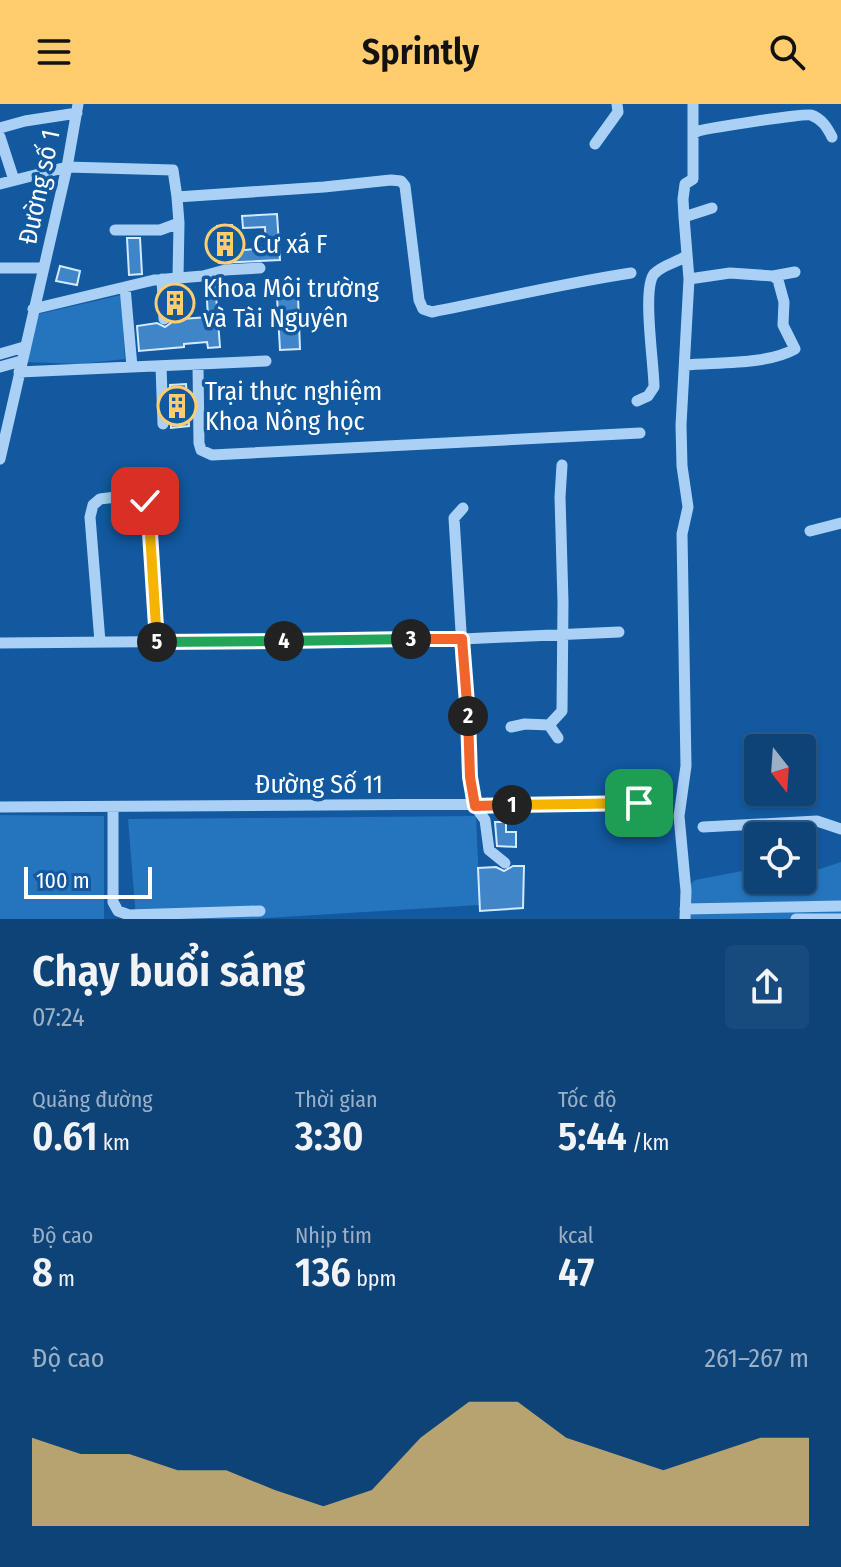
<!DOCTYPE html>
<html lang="vi">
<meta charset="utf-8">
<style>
body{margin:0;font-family:"Fira Sans Condensed",sans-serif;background:#174a7d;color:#f1f3f6;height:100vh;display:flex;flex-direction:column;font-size:30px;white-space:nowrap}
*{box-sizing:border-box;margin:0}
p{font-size:26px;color:#9bb0c6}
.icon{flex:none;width:44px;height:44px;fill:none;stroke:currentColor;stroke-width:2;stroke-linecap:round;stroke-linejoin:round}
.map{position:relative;height:815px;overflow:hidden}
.panel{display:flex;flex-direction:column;background:#0e4378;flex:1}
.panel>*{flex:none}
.needle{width:52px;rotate:163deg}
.tools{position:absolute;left:744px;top:630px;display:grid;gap:16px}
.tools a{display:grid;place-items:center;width:72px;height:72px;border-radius:8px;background:#0e4378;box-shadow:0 2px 6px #0004,0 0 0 2px #2e5c8a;font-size:40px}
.scale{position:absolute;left:24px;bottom:20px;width:128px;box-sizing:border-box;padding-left:8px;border:4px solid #fff;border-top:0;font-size:22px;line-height:28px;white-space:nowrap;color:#fff;-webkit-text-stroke:6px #1259a0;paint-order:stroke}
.pin{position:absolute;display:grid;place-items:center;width:68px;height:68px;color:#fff;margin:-34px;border-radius:16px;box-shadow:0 4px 12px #0006}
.km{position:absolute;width:40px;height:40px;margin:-20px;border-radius:50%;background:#222;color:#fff;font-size:22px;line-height:40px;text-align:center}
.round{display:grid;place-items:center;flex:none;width:84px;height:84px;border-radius:8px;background:#174a7d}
.head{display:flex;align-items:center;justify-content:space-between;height:136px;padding:0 32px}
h1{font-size:44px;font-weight:600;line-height:60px}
.stats{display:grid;grid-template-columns:repeat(3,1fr);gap:12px;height:136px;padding:8px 32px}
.stats div{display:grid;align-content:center}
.stats b{font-size:40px;font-weight:600}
.stats small{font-size:22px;font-weight:400}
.stats p{font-size:22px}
.chart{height:224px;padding:16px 32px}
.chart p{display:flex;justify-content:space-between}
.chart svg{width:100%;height:144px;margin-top:8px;fill:#ffcc6e;opacity:.7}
header{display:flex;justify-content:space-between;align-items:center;height:104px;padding:0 32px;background:#ffcc6e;color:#111;font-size:36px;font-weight:600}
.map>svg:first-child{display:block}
</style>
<header><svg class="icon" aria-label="menu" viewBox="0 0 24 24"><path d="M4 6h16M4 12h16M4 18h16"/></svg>Sprintly<svg class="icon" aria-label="search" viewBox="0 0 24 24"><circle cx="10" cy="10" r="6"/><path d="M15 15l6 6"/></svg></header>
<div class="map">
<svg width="841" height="815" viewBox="0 0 841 815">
<rect width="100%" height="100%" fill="#1259a0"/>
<path fill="#2574be" d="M 121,191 L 125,255 L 80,260 L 27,258 L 39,210 Z
M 0,711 L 104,712 L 104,815 L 0,815 Z
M 476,712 L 480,801 L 249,815 L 136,815 L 128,715 Z
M 841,758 L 841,815 L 685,815 L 684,786 L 695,776 L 758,764 L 758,776 L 775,776 L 777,779 L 802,776 L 802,771 Z"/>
<path fill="#3f85c8" stroke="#d3e9fe" stroke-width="2" d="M 277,110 L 280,156 L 219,159 L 217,122 L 232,121 L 233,147 L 266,144 L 265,123 L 243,124 L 242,112 Z
M 127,134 L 140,134 L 142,170 L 129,171 Z
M 60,162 L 80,167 L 77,181 L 56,177 Z
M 215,178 L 220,243 L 208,244 L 207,238 L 184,240 L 184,243 L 139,247 L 137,222 L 157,219 L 165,223 L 172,218 L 171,184 L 180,183 L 182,215 L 208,213 L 206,180 Z
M 298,192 L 300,245 L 280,246 L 277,193 Z
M 186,280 L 189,322 L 171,324 L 170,281 Z
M 495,718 L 506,718 L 506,728 L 516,728 L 516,743 L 497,742 Z
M 513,762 L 524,762 L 523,804 L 480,807 L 478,764 L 496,763 L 504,767 Z"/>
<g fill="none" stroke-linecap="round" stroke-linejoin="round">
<path stroke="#aad1f5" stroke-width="11" d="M 693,0 L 693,30
M 0,24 L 25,17 L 77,9
M 0,33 L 14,76
M 595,40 L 618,8 L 617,0
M 0,80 L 67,63 L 173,66 L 177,93 L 324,83 L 391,76 L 401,77 L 405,82 L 419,196 L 423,205 L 432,208 C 499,195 565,179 631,169
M 177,93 L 179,119
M 684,113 L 683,95 L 685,80 L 693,75 L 693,30 L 698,27 C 710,24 804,9 811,11 C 822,15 827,23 832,33
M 115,126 L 160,126 L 179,119 L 178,174
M 0,164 L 44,164
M 773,172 L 795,168
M 162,175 L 164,215
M 125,183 L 132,263
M 33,205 L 154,176 L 203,172 L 225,166 L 260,164
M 0,250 L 24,243
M 198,261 L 199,339 L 201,346 L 212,351 L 640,329
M 685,261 C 717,258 767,261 795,245 L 783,221 L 784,198 L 778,176 L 773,172 L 730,169 L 689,175 L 684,113 L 712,104
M 161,262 L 163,320
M 0,263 L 21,257
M 19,268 L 266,257
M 637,297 L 648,292 L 654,283 C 654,260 642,185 654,170 C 662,161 676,159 686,152
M 0,355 L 67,63 L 78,0
M 463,404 L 454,414 L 470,673 L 475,702 L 485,716 L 489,746 L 505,759
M 810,427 L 841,419
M 100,538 L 90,413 L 93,401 L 100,395 L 132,391 L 144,393 L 149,413 L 157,538
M 0,539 L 462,535 L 619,528
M 511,623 L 525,620 L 549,621
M 558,634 L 549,621 L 562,607 L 563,498 L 560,393 L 562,361
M 0,703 L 639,699
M 113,703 L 113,798 L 118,807 L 129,811 L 260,807
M 703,723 L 817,717 L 841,725
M 685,805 L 841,802
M 685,815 L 686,787 L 679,712 L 686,662 L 682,430 L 688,403 L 682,362 L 681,321 L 689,175
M 796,815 L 841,815"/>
</g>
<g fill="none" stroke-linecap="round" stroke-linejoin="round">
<g stroke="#fff" stroke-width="16">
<path id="split-1" d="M 512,701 L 639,699"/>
</g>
<g stroke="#fff" stroke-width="16">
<path id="split-2" d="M 468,612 L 470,673 L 475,702 L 512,701"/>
</g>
<g stroke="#fff" stroke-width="16">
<path id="split-3" d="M 411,535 L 462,535 L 468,612"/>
</g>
<g stroke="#fff" stroke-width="16">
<path id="split-4" d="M 284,537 L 411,535"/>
</g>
<g stroke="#fff" stroke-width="16">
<path id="split-5" d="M 157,538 L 284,537"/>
</g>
<g stroke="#fff" stroke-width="16">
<path id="split-6" d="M 145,397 L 150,429 L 157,538"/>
</g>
<use href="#split-1" stroke="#f5b400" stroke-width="10"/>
<use href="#split-2" stroke="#f0652b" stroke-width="10"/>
<use href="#split-3" stroke="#f0652b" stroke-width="10"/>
<use href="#split-4" stroke="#22a559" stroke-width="10"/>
<use href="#split-5" stroke="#22a559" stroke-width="10"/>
<use href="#split-6" stroke="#f5b400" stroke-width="10"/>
</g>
<defs>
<g id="building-ring" transform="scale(2)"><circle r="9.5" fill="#1259a0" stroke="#ffcc6e" stroke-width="1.5"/><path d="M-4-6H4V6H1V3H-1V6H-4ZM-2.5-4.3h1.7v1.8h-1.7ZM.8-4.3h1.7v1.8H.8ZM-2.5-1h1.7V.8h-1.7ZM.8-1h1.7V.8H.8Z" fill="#ffcc6e"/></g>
</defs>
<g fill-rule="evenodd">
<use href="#building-ring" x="225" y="140"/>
<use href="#building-ring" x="175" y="199"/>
<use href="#building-ring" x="177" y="302"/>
</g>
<g text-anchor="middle" stroke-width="7" stroke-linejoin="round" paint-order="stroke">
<g font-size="26" fill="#fff" stroke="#1259a0">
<text transform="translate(39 83) rotate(-78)" y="9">Đường số 1</text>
<text x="319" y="689">Đường Số 11</text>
</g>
<g font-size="26" fill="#fff" stroke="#1259a0" text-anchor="start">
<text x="253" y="149">Cư xá F</text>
<text x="203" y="193">Khoa Môi trường<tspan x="203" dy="30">và Tài Nguyên</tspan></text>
<text x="205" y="296">Trại thực nghiệm<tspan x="205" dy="30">Khoa Nông học</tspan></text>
</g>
</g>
</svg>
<div class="tools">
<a><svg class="needle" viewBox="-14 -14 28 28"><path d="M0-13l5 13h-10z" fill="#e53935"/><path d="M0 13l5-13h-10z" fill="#9bb0c6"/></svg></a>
<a><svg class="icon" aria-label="locate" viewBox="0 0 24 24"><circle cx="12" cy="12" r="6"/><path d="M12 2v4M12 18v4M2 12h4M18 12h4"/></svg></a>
</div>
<div class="scale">100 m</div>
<div class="pin" style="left:639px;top:699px;background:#1e9e55"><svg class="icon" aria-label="arrive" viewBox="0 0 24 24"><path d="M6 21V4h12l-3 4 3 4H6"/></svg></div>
<div class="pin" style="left:145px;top:397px;background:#d93025"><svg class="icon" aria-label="check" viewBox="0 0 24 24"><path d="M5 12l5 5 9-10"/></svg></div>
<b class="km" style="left:512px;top:701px">1</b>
<b class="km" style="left:468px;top:612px">2</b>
<b class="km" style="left:411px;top:535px">3</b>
<b class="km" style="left:284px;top:537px">4</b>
<b class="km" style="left:157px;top:538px">5</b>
</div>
<section class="panel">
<div class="head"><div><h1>Chạy buổi sáng</h1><p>07:24</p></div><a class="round"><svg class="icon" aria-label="share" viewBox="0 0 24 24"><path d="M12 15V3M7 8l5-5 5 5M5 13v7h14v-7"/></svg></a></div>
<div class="stats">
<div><p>Quãng đường</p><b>0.61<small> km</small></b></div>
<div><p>Thời gian</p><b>3:30</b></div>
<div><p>Tốc độ</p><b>5:44<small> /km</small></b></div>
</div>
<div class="stats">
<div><p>Độ cao</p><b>8<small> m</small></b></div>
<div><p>Nhịp tim</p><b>136<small> bpm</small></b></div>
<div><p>kcal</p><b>47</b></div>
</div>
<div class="chart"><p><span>Độ cao</span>261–267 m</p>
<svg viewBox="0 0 160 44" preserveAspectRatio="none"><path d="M0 44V17L10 22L20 22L30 27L40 27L50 33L60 38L70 33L80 17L90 6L100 6L110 17L120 22L130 27L140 22L150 17L160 17V44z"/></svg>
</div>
</section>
